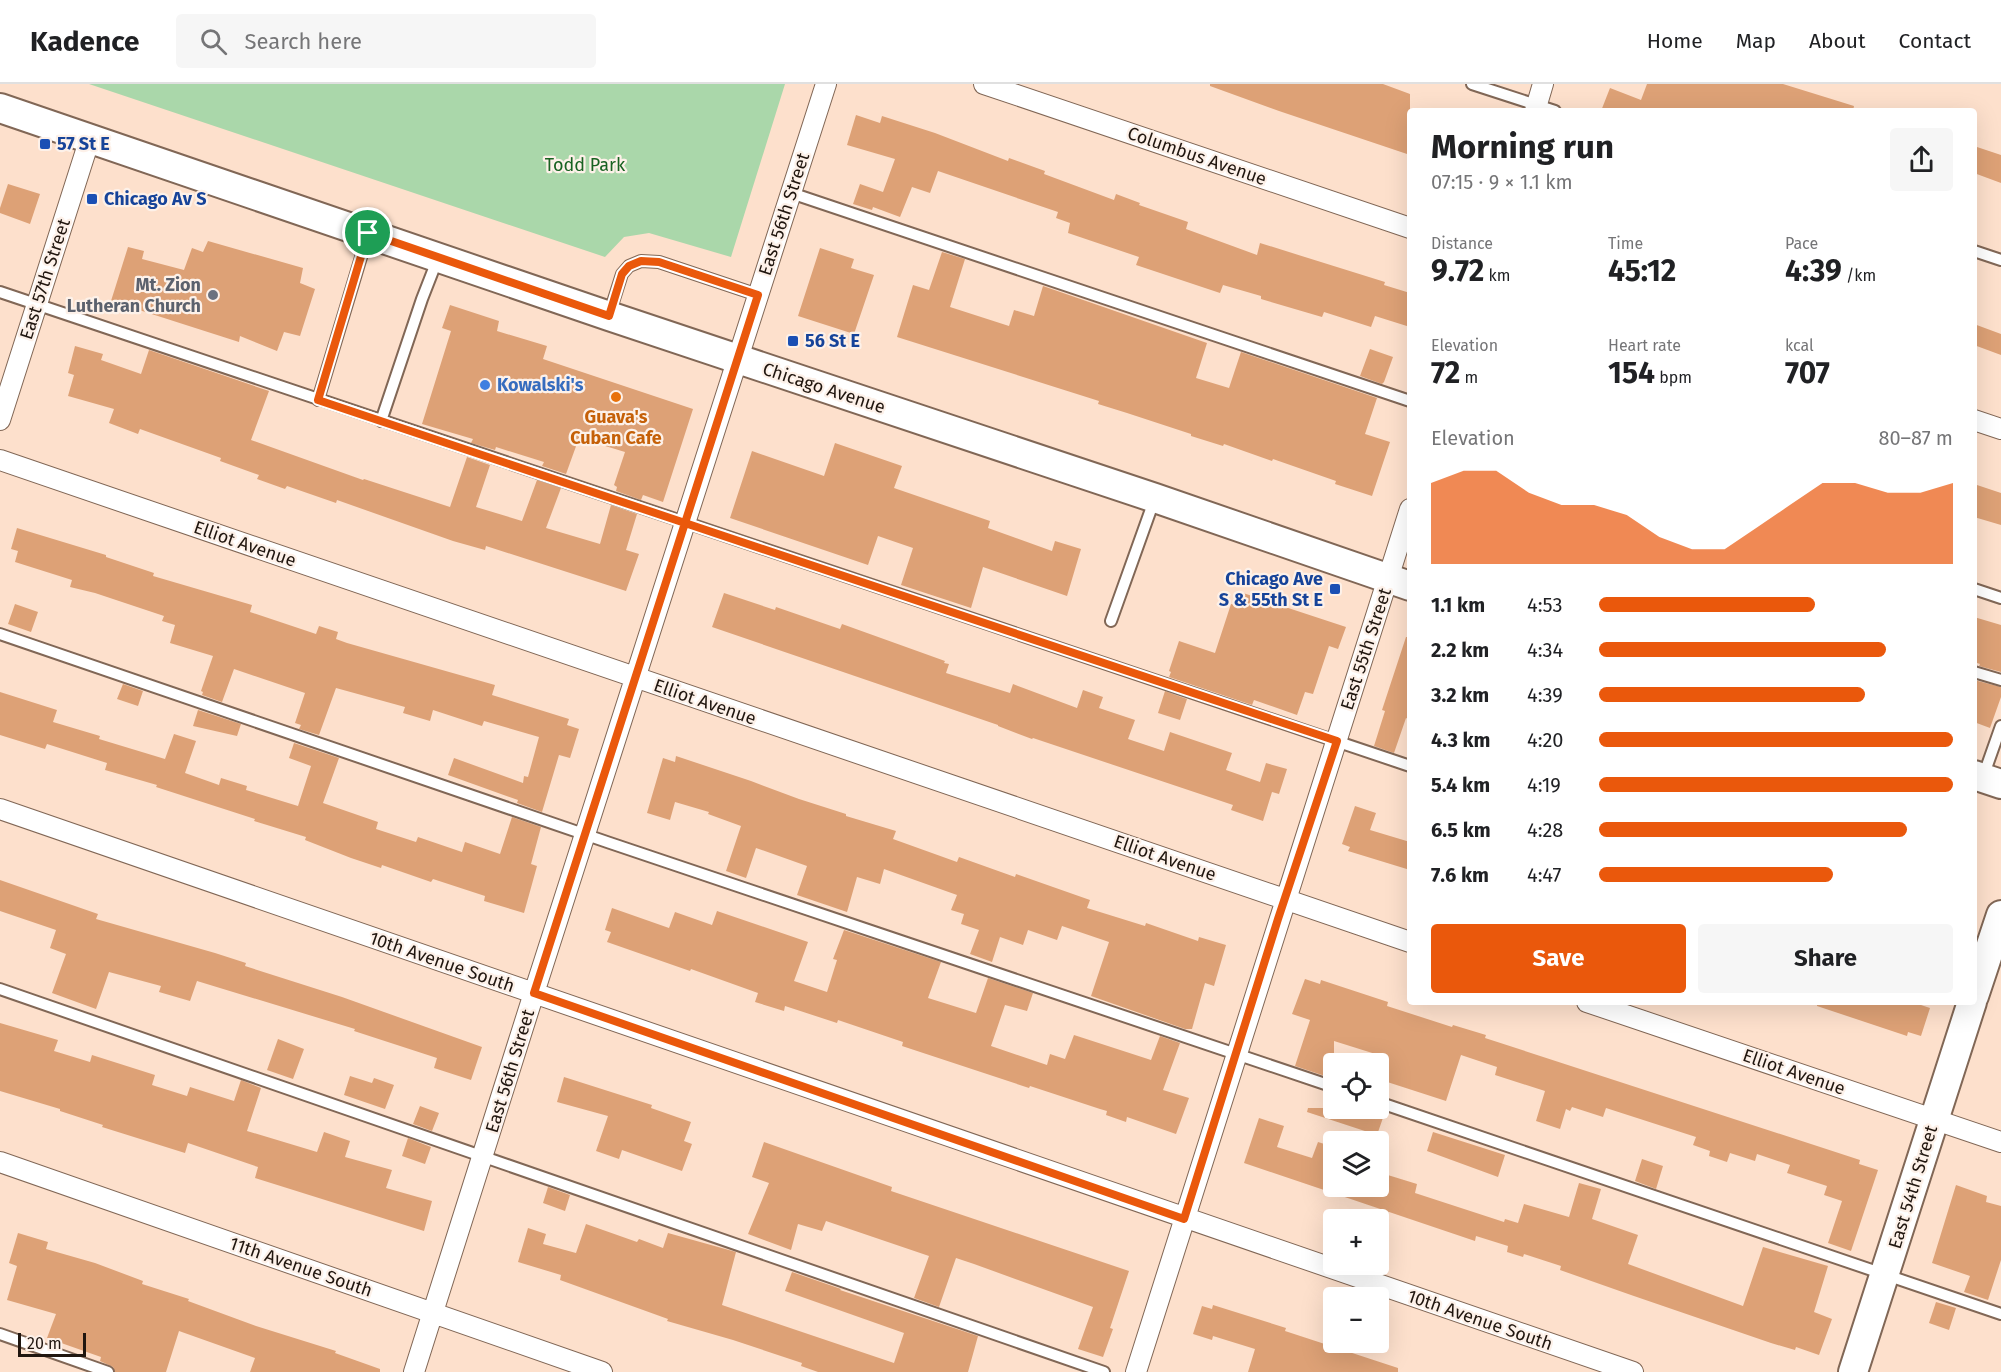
<!DOCTYPE html>
<meta charset="utf-8">
<style>
body{margin:0;font-family:"Fira Sans",sans-serif;background:#f6f6f6;color:#202124;height:100vh;display:flex;flex-direction:column;font-size:22px;white-space:nowrap}
*{box-sizing:border-box;margin:0}
p{font-size:20px;color:#757577}
.icon{flex:none;width:33px;height:33px;fill:none;stroke:currentColor;stroke-width:2;stroke-linecap:round;stroke-linejoin:round}
.map{position:relative;flex:1;overflow:hidden}
.sheet{position:absolute;left:1407px;top:24px;width:570px;height:897px;display:flex;flex-direction:column;background:#fff;border-radius:6px;box-shadow:0 6px 24px #0002}
.sheet>*{flex:none}
.controls{position:absolute;left:1323px;top:969px;display:grid;gap:12px}
.controls a{display:grid;place-items:center;width:66px;height:66px;border-radius:6px;background:#fff;box-shadow:0 6px 24px #0002;font-size:30px}
.scale{position:absolute;left:18px;bottom:15px;width:68px;box-sizing:border-box;padding-left:6px;border:3px solid #20160f;border-top:0;font-size:16px;line-height:21px;white-space:nowrap;color:#20160f;-webkit-text-stroke:4px #fdf1e9;paint-order:stroke}
.pin{position:absolute;display:grid;place-items:center;width:51px;height:51px;color:#fff;margin:-26px;border:3px solid #fff;border-radius:50%;box-shadow:0 2px 6px #0007}
.round{display:grid;place-items:center;flex:none;width:63px;height:63px;border-radius:6px;background:#f6f6f6}
.overview{display:flex;align-items:center;justify-content:space-between;height:102px;padding:0 24px}
h1{font-size:33px;font-weight:700;line-height:45px}
.figures{display:grid;grid-template-columns:repeat(3,1fr);gap:9px;height:102px;padding:6px 24px}
.figures div{display:grid;align-content:center}
.figures b{font-size:30px;font-weight:700}
.figures small{font-size:16px;font-weight:400}
.figures p{font-size:16px}
.chart{height:168px;padding:12px 24px}
.chart p{display:flex;justify-content:space-between}
.chart svg{width:100%;height:108px;margin-top:6px;fill:#ea580c;opacity:.7}
.primary-button{display:flex;gap:12px;margin-top:auto;padding:12px 24px}
.primary-button a{flex:1;height:69px;border-radius:6px;background:#ea580c;color:#fff;font-size:24px;font-weight:700;line-height:69px;text-align:center}
.primary-button a+a{background:#f6f6f6;color:#202124}
ul{padding:0 24px;list-style:none;font-size:20px}
li{display:grid;grid-template-columns:96px 72px 1fr;align-items:center;height:45px}
li i{height:15px;border-radius:8px;background:#ea580c}
header{display:flex;align-items:center;gap:36px;box-sizing:border-box;height:84px;padding:0 30px;background:#fff;border-bottom:2px solid #e0e0e0}
header strong{font-size:28px}
nav{display:flex;gap:33px;margin-inline-start:auto;font-size:21px}
.search{width:420px;height:54px;background:#f6f6f6;display:flex;align-items:center;gap:15px;box-sizing:border-box;padding:0 21px;border-radius:6px;color:#757577;font-size:22px}
.map>svg:first-child{display:block}
</style>
<header>
<strong>Kadence</strong>
<div class="search"><svg class="icon" aria-label="search" viewBox="0 0 24 24"><circle cx="10" cy="10" r="6"/><path d="M15 15l6 6"/></svg>Search here</div>
<nav><a>Home</a><a>Map</a><a>About</a><a>Contact</a></nav>
</header>
<div class="map">
<svg width="2001" height="1288" viewBox="0 0 2001 1288">
<rect width="100%" height="100%" fill="#fde0cc"/>
<path fill="#aad7aa" d="M 89,0 L 785,0 L 731,173 L 649,149 L 624,153 L 605,173 Z"/>
<path fill="#dda176" d="M 1210,0 L 1383,0 L 1410,10 L 1410,71 L 1279,27 L 1210,2 Z
M 1647,0 L 1783,0 L 1854,22 L 1853,27 L 1601,27 L 1610,4 L 1641,16 Z
M 856,31 L 880,39 L 882,32 L 935,49 L 1008,77 L 1009,74 L 1045,87 L 1044,90 L 1114,116 L 1116,110 L 1140,119 L 1139,121 L 1188,138 L 1186,145 L 1257,171 L 1260,159 L 1385,198 L 1384,201 L 1410,209 L 1410,243 L 1375,232 L 1371,243 L 1324,228 L 1322,233 L 1261,215 L 1261,212 L 1223,201 L 1220,209 L 1136,181 L 1139,173 L 1068,149 L 1070,139 L 1056,134 L 1058,128 L 938,87 L 930,109 L 912,103 L 900,133 L 873,123 L 872,126 L 853,120 L 860,100 L 883,108 L 895,75 L 847,61 Z
M 1974,62 L 2001,71 L 2001,99 L 1974,89 Z
M 8,100 L 40,110 L 30,140 L 0,129 L 0,124 Z
M 208,157 L 303,184 L 300,199 L 315,205 L 300,252 L 284,248 L 277,267 L 240,252 L 239,258 L 111,217 L 128,163 L 144,167 L 142,175 L 184,186 L 192,164 L 203,168 Z
M 820,164 L 854,175 L 851,184 L 874,191 L 854,250 L 798,232 Z
M 942,168 L 965,175 L 950,223 L 1009,242 L 1014,226 L 1034,232 L 1043,202 L 1207,259 L 1196,294 L 1229,304 L 1241,268 L 1377,314 L 1365,350 L 1390,358 L 1372,412 L 1335,400 L 1336,397 L 1273,375 L 1272,377 L 1224,360 L 1223,362 L 1191,352 L 1191,350 L 1127,329 L 1098,320 L 1099,317 L 897,253 L 913,201 L 929,206 Z
M 450,221 L 499,237 L 497,247 L 547,262 L 543,275 L 693,325 L 663,418 L 643,411 L 641,416 L 616,407 L 617,403 L 614,401 L 625,368 L 579,354 L 566,390 L 542,382 L 544,378 L 496,363 L 495,366 L 471,359 L 473,355 L 422,340 L 451,247 L 442,244 Z
M 1974,240 L 2001,250 L 2001,271 L 1974,261 Z
M 75,262 L 103,270 L 101,276 L 141,290 L 149,266 L 269,307 L 251,356 L 363,396 L 364,395 L 450,423 L 467,373 L 490,381 L 476,423 L 522,437 L 537,396 L 561,404 L 546,444 L 600,460 L 611,421 L 637,430 L 626,466 L 639,470 L 626,507 L 486,462 L 485,466 L 453,457 L 337,416 L 336,419 L 287,402 L 285,405 L 257,395 L 259,391 L 220,377 L 221,374 L 140,345 L 138,350 L 109,339 L 114,325 L 68,312 L 74,291 L 68,289 Z
M 1370,265 L 1393,273 L 1384,298 L 1382,300 L 1360,292 Z
M 835,359 L 902,382 L 894,404 L 990,437 L 988,444 L 1052,467 L 1055,457 L 1081,465 L 1067,512 L 983,483 L 971,524 L 901,501 L 913,464 L 878,452 L 868,481 L 730,434 L 752,367 L 824,392 Z
M 1974,400 L 2001,409 L 2001,441 L 1974,433 Z
M 17,444 L 106,471 L 106,473 L 154,489 L 153,492 L 252,521 L 250,528 L 316,550 L 319,542 L 338,548 L 336,555 L 347,559 L 495,601 L 492,611 L 569,635 L 567,641 L 579,645 L 570,674 L 559,671 L 542,728 L 517,719 L 518,716 L 448,691 L 454,674 L 523,699 L 524,692 L 528,693 L 539,653 L 484,637 L 482,642 L 433,626 L 430,637 L 403,629 L 405,623 L 336,604 L 319,651 L 299,645 L 301,641 L 295,639 L 305,609 L 234,585 L 222,618 L 202,611 L 203,608 L 201,607 L 213,572 L 170,559 L 175,541 L 162,537 L 164,532 L 95,509 L 70,503 L 72,496 L 15,478 L 18,467 L 11,465 Z
M 1240,508 L 1346,543 L 1338,565 L 1329,562 L 1313,610 L 1305,608 L 1297,631 L 1254,616 L 1252,621 L 1169,593 L 1171,588 L 1169,587 L 1179,557 L 1215,569 L 1231,520 L 1236,521 Z
M 724,509 L 775,526 L 776,523 L 840,545 L 842,540 L 945,577 L 944,579 L 949,580 L 946,589 L 1010,609 L 1013,600 L 1077,624 L 1083,606 L 1103,613 L 1099,624 L 1135,636 L 1128,655 L 1164,667 L 1170,648 L 1232,669 L 1226,686 L 1260,698 L 1266,679 L 1287,685 L 1279,710 L 1272,708 L 1263,737 L 1231,726 L 1233,721 L 1033,654 L 1032,655 L 998,642 L 998,641 L 712,543 Z
M 15,520 L 38,528 L 31,548 L 8,540 Z
M 1974,533 L 2001,541 L 2001,588 L 1979,582 L 1980,580 L 1974,578 Z
M 1406,553 L 1410,553 L 1410,636 L 1406,634 L 1394,669 L 1374,662 L 1385,627 L 1382,626 Z
M 1974,596 L 2001,603 L 2001,613 L 1990,644 L 1974,638 Z
M 123,600 L 143,607 L 138,622 L 117,615 Z
M 1165,607 L 1187,615 L 1180,636 L 1158,629 Z
M 0,608 L 57,626 L 53,638 L 100,652 L 99,655 L 165,675 L 174,650 L 196,657 L 185,689 L 219,701 L 221,694 L 247,702 L 246,706 L 298,722 L 311,682 L 289,674 L 294,659 L 339,674 L 323,719 L 378,738 L 376,745 L 416,758 L 418,753 L 462,768 L 465,758 L 500,770 L 512,733 L 541,743 L 531,780 L 537,782 L 524,829 L 484,817 L 485,812 L 433,795 L 431,798 L 382,781 L 381,784 L 351,774 L 305,756 L 306,753 L 254,737 L 255,735 L 156,703 L 157,701 L 105,686 L 107,679 L 47,660 L 45,665 L 0,651 Z
M 198,626 L 241,640 L 237,652 L 193,642 Z
M 676,672 L 751,697 L 799,715 L 846,730 L 846,732 L 896,747 L 893,755 L 957,778 L 959,773 L 1015,793 L 1016,790 L 1090,816 L 1087,824 L 1145,842 L 1146,839 L 1198,857 L 1199,853 L 1226,861 L 1214,902 L 1205,899 L 1192,945 L 1185,945 L 1091,912 L 1109,858 L 1062,842 L 1057,856 L 1028,846 L 1023,861 L 1000,853 L 992,878 L 970,870 L 979,846 L 961,840 L 964,830 L 951,826 L 957,811 L 884,785 L 880,800 L 857,793 L 847,828 L 797,811 L 807,782 L 756,764 L 746,794 L 726,787 L 741,742 L 708,730 L 709,728 L 675,718 L 670,736 L 647,729 L 663,674 L 675,678 Z
M 1355,722 L 1376,729 L 1370,746 L 1410,758 L 1410,786 L 1348,767 L 1350,763 L 1342,760 Z
M 0,796 L 98,830 L 96,835 L 215,869 L 246,879 L 245,882 L 342,913 L 482,963 L 471,996 L 434,984 L 437,974 L 354,947 L 355,945 L 197,897 L 190,917 L 159,908 L 161,902 L 109,888 L 96,925 L 52,909 L 66,870 L 50,864 L 56,846 L 0,827 Z
M 612,824 L 669,844 L 675,828 L 712,841 L 717,827 L 808,858 L 794,897 L 827,908 L 837,876 L 833,875 L 844,846 L 941,878 L 928,914 L 976,929 L 988,894 L 1033,909 L 1027,927 L 1005,921 L 991,962 L 1047,981 L 1050,970 L 1065,975 L 1074,951 L 1151,976 L 1160,952 L 1180,959 L 1163,1006 L 1189,1014 L 1176,1050 L 1127,1033 L 1126,1038 L 1106,1031 L 1107,1027 L 1100,1025 L 1030,1002 L 1029,1004 L 902,962 L 903,958 L 838,936 L 837,939 L 785,922 L 784,927 L 755,918 L 758,909 L 691,885 L 690,887 L 607,858 L 611,848 L 605,846 Z
M 1305,895 L 1320,900 L 1321,896 L 1388,918 L 1387,922 L 1452,943 L 1453,941 L 1486,951 L 1485,954 L 1860,1076 L 1859,1080 L 1878,1086 L 1851,1167 L 1828,1159 L 1842,1117 L 1824,1111 L 1827,1102 L 1787,1089 L 1790,1081 L 1757,1070 L 1755,1077 L 1730,1069 L 1727,1078 L 1709,1072 L 1710,1067 L 1693,1061 L 1696,1053 L 1606,1024 L 1603,1033 L 1572,1023 L 1570,1027 L 1566,1025 L 1560,1045 L 1536,1037 L 1545,1007 L 1495,991 L 1497,983 L 1461,971 L 1446,1017 L 1378,995 L 1385,973 L 1334,957 L 1334,995 L 1295,982 L 1310,936 L 1292,930 Z
M 1817,918 L 1912,918 L 1930,924 L 1921,952 L 1908,948 L 1907,952 L 1817,922 Z
M 0,939 L 58,956 L 54,967 L 90,978 L 92,971 L 155,991 L 152,1001 L 187,1012 L 190,1003 L 234,1017 L 241,996 L 261,1004 L 247,1047 L 317,1068 L 324,1048 L 350,1057 L 345,1073 L 392,1086 L 386,1104 L 432,1117 L 424,1147 L 255,1094 L 258,1083 L 188,1059 L 185,1069 L 102,1043 L 103,1041 L 60,1027 L 60,1025 L 0,1007 Z
M 278,955 L 304,965 L 293,995 L 267,986 Z
M 350,992 L 372,999 L 374,994 L 394,1001 L 385,1025 L 344,1011 Z
M 564,993 L 652,1021 L 651,1024 L 691,1038 L 684,1057 L 692,1060 L 682,1087 L 622,1066 L 619,1075 L 596,1067 L 608,1032 L 557,1018 Z
M 420,1022 L 439,1029 L 432,1047 L 413,1040 Z
M 1308,1024 L 1375,1024 L 1385,1028 L 1377,1051 L 1307,1028 Z
M 1259,1034 L 1284,1042 L 1277,1063 L 1312,1074 L 1318,1058 L 1334,1063 L 1334,1102 L 1378,1102 L 1378,1088 L 1417,1100 L 1415,1109 L 1504,1138 L 1505,1135 L 1518,1139 L 1524,1120 L 1569,1133 L 1579,1099 L 1601,1105 L 1592,1135 L 1638,1151 L 1628,1180 L 1743,1222 L 1763,1163 L 1828,1182 L 1814,1228 L 1832,1235 L 1819,1271 L 1796,1263 L 1795,1266 L 1771,1259 L 1631,1211 L 1560,1186 L 1561,1182 L 1524,1170 L 1523,1173 L 1507,1168 L 1508,1162 L 1476,1152 L 1475,1157 L 1244,1079 Z
M 1433,1048 L 1505,1071 L 1498,1093 L 1427,1067 Z
M 408,1054 L 431,1063 L 425,1080 L 402,1072 Z
M 764,1058 L 892,1103 L 891,1107 L 1129,1187 L 1110,1244 L 1113,1245 L 1103,1273 L 1078,1265 L 1093,1223 L 974,1180 L 956,1174 L 939,1223 L 914,1214 L 929,1172 L 826,1137 L 822,1147 L 798,1140 L 791,1166 L 748,1150 L 769,1099 L 752,1093 Z
M 1642,1075 L 1663,1082 L 1656,1105 L 1635,1097 Z
M 1956,1101 L 1987,1112 L 1986,1118 L 2001,1122 L 2001,1176 L 1988,1216 L 1964,1208 L 1970,1192 L 1932,1179 Z
M 548,1103 L 570,1111 L 565,1127 L 543,1119 Z
M 586,1140 L 637,1158 L 639,1155 L 663,1164 L 668,1149 L 736,1168 L 722,1221 L 894,1279 L 904,1249 L 785,1207 L 792,1188 L 841,1205 L 840,1206 L 978,1252 L 968,1288 L 818,1288 L 801,1282 L 802,1279 L 733,1256 L 667,1237 L 668,1235 L 560,1196 L 561,1191 L 518,1178 L 528,1144 L 546,1150 L 543,1160 L 576,1169 Z
M 18,1149 L 48,1158 L 46,1165 L 95,1179 L 143,1197 L 142,1200 L 189,1215 L 188,1217 L 256,1242 L 336,1267 L 335,1269 L 380,1285 L 380,1288 L 250,1288 L 255,1274 L 179,1247 L 166,1288 L 115,1288 L 113,1283 L 100,1277 L 101,1273 L 47,1254 L 56,1230 L 7,1216 L 17,1182 L 9,1179 Z
M 1936,1218 L 1956,1224 L 1949,1246 L 1929,1239 Z
M 1213,1221 L 1286,1244 L 1285,1247 L 1398,1284 L 1398,1288 L 1248,1288 L 1255,1265 L 1213,1252 L 1212,1256 L 1193,1250 L 1202,1222 L 1212,1225 Z"/>
<g fill="none" stroke-linecap="round" stroke-linejoin="round">
<g stroke="#816756" stroke-width="14">
<path id="lane" d="M 1472,0 L 1555,27
M 791,109 L 1410,317
M 1974,167 L 2001,176
M 0,208 L 1410,682
M 609,231 L 622,190 L 629,182 L 641,177 L 659,178 L 758,211
M 318,316 L 368,150
M 381,337 L 422,215 L 438,174
M 1974,505 L 2001,514
M 1111,537 L 1155,414
M 0,550 L 610,759 L 1334,1003
M 1974,588 L 2001,596
M 1983,693 L 2001,642
M 0,905 L 1104,1288
M 1378,1018 L 2001,1230
M 0,1250 L 108,1288"/>
</g>
<g stroke="#816756" stroke-width="22">
<path id="street" d="M 984,0 L 1410,144
M 1535,27 L 1543,0
M 0,336 L 90,54
M 1974,336 L 2001,345
M 0,376 L 1410,858
M 0,725 L 1633,1288
M 1587,918 L 2001,1058
M 0,1078 L 602,1288
M 414,1288 L 534,909 L 826,0
M 1136,1288 L 1410,425"/>
</g>
<g stroke="#816756" stroke-width="32">
<path id="secondary" d="M 0,24 L 609,232 L 1155,414 L 1410,502
M 1974,691 L 2001,700
M 1974,912 L 2001,831
M 1853,1288 L 1972,918"/>
</g>
<use href="#lane" stroke="#fff" stroke-width="10"/>
<use href="#street" stroke="#fff" stroke-width="20"/>
<use href="#secondary" stroke="#fff" stroke-width="28"/>
</g>
<g fill="none" stroke-linecap="round" stroke-linejoin="round">
<g stroke="#fff" stroke-width="12">
<path id="route" d="M 368,149 L 318,316 L 685,439 L 534,909 L 1184,1135 L 1278,835 L 1337,657 L 685,439 L 758,211 L 659,178 L 641,177 L 629,182 L 622,190 L 609,232 L 368,149"/>
</g>
<use href="#route" stroke="#ea580c" stroke-width="8"/>
</g>
<g fill="#1a4fb4" stroke="#fdf1e9" stroke-width="2">
<rect x="39" y="54" width="12" height="12" rx="3"/>
<rect x="86" y="109" width="12" height="12" rx="3"/>
<rect x="787" y="251" width="12" height="12" rx="3"/>
<rect x="1329" y="499" width="12" height="12" rx="3"/>
</g>
<circle fill="#6b7280" stroke="#fdf1e9" stroke-width="2" cx="213" cy="211" r="6"/>
<circle fill="#3f7fe0" stroke="#fdf1e9" stroke-width="2" cx="485" cy="301" r="6"/>
<circle fill="#e8710a" stroke="#fdf1e9" stroke-width="2" cx="616" cy="313" r="6"/>
<g text-anchor="middle" stroke-width="4.5" stroke-linejoin="round" paint-order="stroke">
<g font-size="18" font-weight="bold" fill="#164399" stroke="#fdf1e9" text-anchor="start">
<text x="57" y="66">57 St E</text>
<text x="104" y="121">Chicago Av S</text>
<text x="805" y="263">56 St E</text>
<text x="1323" y="501" text-anchor="end">Chicago Ave<tspan x="1323" dy="21">S &amp; 55th St E</tspan></text>
</g>
<g font-size="18" fill="#20160f" stroke="#fdf1e9">
<text transform="translate(1197 72) rotate(19)" y="6">Columbus Avenue</text>
<text transform="translate(784 130) rotate(-72)" y="6">East 56th Street</text>
<text transform="translate(45 195) rotate(-72)" y="6">East 57th Street</text>
<text transform="translate(824 304) rotate(18)" y="6">Chicago Avenue</text>
<text transform="translate(245 460) rotate(19)" y="6">Elliot Avenue</text>
<text transform="translate(1366 565) rotate(-72)" y="6">East 55th Street</text>
<text transform="translate(705 618) rotate(19)" y="6">Elliot Avenue</text>
<text transform="translate(1165 774) rotate(19)" y="6">Elliot Avenue</text>
<text transform="translate(442 878) rotate(19)" y="6">10th Avenue South</text>
<text transform="translate(510 987) rotate(-73)" y="6">East 56th Street</text>
<text transform="translate(1794 988) rotate(19)" y="6">Elliot Avenue</text>
<text transform="translate(1913 1103) rotate(-73)" y="6">East 54th Street</text>
<text transform="translate(301 1183) rotate(19)" y="6">11th Avenue South</text>
<text transform="translate(1480 1236) rotate(19)" y="6">10th Avenue South</text>
</g>
<g font-size="18" fill="#186221" stroke="#fdf1e9">
<text x="585" y="87">Todd Park</text>
</g>
<g font-size="18" font-weight="bold" fill="#5b616d" stroke="#fdf1e9" text-anchor="end">
<text x="201" y="207">Mt. Zion<tspan x="201" dy="21">Lutheran Church</tspan></text>
</g>
<g font-size="18" font-weight="bold" fill="#366cbe" stroke="#fdf1e9" text-anchor="start">
<text x="497" y="307">Kowalski's</text>
</g>
<g font-size="18" font-weight="bold" fill="#c56008" stroke="#fdf1e9">
<text x="616" y="339">Guava's<tspan x="616" dy="21">Cuban Cafe</tspan></text>
</g>
</g>
</svg>
<div class="controls">
<a><svg class="icon" aria-label="locate" viewBox="0 0 24 24"><circle cx="12" cy="12" r="6"/><path d="M12 2v4M12 18v4M2 12h4M18 12h4"/></svg></a>
<a><svg class="icon" aria-label="layers" viewBox="0 0 24 24"><path d="M12 4l9 5-9 5-9-5zM3 14l9 5 9-5"/></svg></a>
<a>+</a>
<a>−</a>
</div>
<div class="scale">20 m</div>
<div class="pin" style="left:368px;top:149px;background:#1e9e55"><svg class="icon" aria-label="arrive" viewBox="0 0 24 24"><path d="M6 21V4h12l-3 4 3 4H6"/></svg></div>
<section class="sheet">
<div class="overview"><div><h1>Morning run</h1><p>07:15 · 9 × 1.1 km</p></div><a class="round"><svg class="icon" aria-label="share" viewBox="0 0 24 24"><path d="M12 15V3M7 8l5-5 5 5M5 13v7h14v-7"/></svg></a></div>
<div class="figures">
<div><p>Distance</p><b>9.72<small> km</small></b></div>
<div><p>Time</p><b>45:12</b></div>
<div><p>Pace</p><b>4:39<small> /km</small></b></div>
</div>
<div class="figures">
<div><p>Elevation</p><b>72<small> m</small></b></div>
<div><p>Heart rate</p><b>154<small> bpm</small></b></div>
<div><p>kcal</p><b>707</b></div>
</div>
<div class="chart"><p><span>Elevation</span>80–87 m</p>
<svg viewBox="0 0 160 44" preserveAspectRatio="none"><path d="M0 44V11L10 6L20 6L30 15L40 20L50 20L60 24L70 33L80 38L90 38L100 29L110 20L120 11L130 11L140 15L150 15L160 11V44z"/></svg>
</div>
<ul>
<li><b>1.1 km</b>4:53<i style="width:61%"></i></li>
<li><b>2.2 km</b>4:34<i style="width:81%"></i></li>
<li><b>3.2 km</b>4:39<i style="width:75%"></i></li>
<li><b>4.3 km</b>4:20<i style="width:100%"></i></li>
<li><b>5.4 km</b>4:19<i style="width:100%"></i></li>
<li><b>6.5 km</b>4:28<i style="width:87%"></i></li>
<li><b>7.6 km</b>4:47<i style="width:66%"></i></li>
</ul>
<div class="primary-button"><a>Save</a><a>Share</a></div>
</section>
</div>
